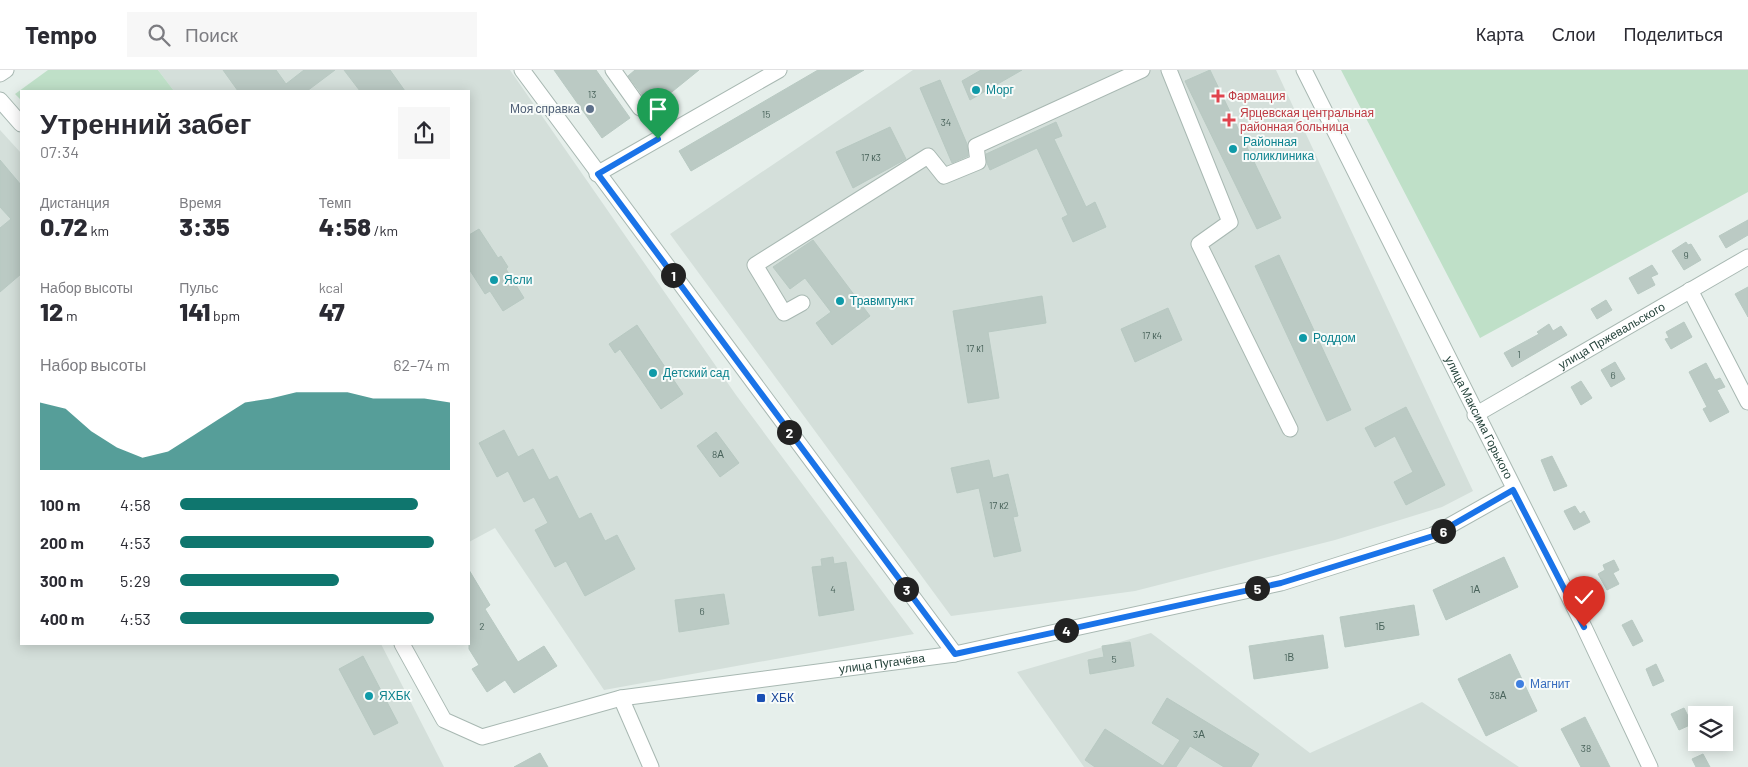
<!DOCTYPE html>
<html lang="ru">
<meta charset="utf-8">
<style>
body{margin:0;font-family:Barlow,sans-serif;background:#f7f7f7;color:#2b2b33;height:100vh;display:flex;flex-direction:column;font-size:19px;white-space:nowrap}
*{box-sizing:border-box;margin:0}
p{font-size:16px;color:#7c7c81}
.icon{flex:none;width:28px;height:28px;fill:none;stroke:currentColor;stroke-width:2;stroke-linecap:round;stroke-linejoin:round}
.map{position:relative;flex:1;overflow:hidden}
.side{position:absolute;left:20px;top:20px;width:450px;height:555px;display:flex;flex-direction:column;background:#fff;border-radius:0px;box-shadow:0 2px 12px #0003}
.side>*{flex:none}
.fabs{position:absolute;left:1688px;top:636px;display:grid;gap:10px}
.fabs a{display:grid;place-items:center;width:45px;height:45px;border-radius:0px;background:#fff;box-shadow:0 2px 12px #0003;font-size:25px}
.pin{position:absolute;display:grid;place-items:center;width:42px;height:42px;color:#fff;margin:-51px -21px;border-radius:50% 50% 50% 0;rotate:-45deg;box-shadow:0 0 5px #0007}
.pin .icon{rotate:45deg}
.km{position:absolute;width:25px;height:25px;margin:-12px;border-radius:50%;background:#222;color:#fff;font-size:14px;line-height:25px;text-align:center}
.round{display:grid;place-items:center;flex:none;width:52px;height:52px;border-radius:0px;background:#f7f7f7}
.overview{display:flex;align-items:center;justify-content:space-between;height:85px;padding:0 20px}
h1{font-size:28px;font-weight:800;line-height:38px}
.figures{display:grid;grid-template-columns:repeat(3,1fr);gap:8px;height:85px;padding:5px 20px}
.figures div{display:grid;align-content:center}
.figures b{font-size:25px;font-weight:800}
.figures small{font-size:14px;font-weight:400}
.figures p{font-size:14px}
.chart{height:140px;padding:10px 20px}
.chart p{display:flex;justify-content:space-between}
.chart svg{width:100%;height:90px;margin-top:5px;fill:#0f766e;opacity:.7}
ul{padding:0 20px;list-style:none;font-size:16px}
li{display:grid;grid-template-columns:80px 60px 1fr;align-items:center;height:38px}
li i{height:12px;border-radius:6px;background:#0f766e}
header{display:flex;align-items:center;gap:30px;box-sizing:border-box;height:70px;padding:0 25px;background:#fff;border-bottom:1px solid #e1e1e2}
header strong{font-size:24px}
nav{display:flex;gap:28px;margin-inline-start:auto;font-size:18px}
.search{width:350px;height:45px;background:#f7f7f7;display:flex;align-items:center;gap:12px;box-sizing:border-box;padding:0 18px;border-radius:0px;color:#7c7c81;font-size:19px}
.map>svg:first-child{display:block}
</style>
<header>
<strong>Tempo</strong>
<div class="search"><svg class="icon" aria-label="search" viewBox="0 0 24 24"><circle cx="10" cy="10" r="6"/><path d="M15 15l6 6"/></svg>Поиск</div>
<nav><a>Карта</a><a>Слои</a><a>Поделиться</a></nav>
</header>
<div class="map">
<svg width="1748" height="697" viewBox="0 0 1748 697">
<rect width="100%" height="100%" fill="#e6efeb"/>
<path fill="#d4dfda" d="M 158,0 L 510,0 L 736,325 L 914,564 L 604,620 L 495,458 L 469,472 L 469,21 L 174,21 Z
M 913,0 L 1276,0 L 1473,421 L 1442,437 L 1335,470 L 1135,521 L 951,546 L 670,164 Z
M 0,60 L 21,83 L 21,574 L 381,574 L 444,697 L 0,697 Z
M 1151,563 L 1310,683 L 1422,632 L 1519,697 L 1084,697 L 1017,602 Z"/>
<path fill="#bfe0c8" d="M 48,0 L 158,0 L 174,21 L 21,21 L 21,30 L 15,24 Z
M 1341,0 L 1748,0 L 1748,122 L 1480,268 Z"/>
<path fill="#bbcac4" stroke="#b8c9c2" d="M 223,0 L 276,0 L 286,14 L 304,0 L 335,0 L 307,21 L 238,21 Z
M 344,0 L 390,0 L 405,21 L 360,21 Z
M 554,0 L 596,0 L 630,48 L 602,68 Z
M 635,0 L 699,0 L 652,38 L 628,6 Z
M 818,0 L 864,0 L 691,101 L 679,81 Z
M 981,0 L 1022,0 L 970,30 L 962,11 Z
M 1210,0 L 1281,148 L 1257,159 L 1185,11 Z
M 940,10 L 967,74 L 968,86 L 952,93 L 920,18 Z
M 1056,52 L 1062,66 L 1054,69 L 1086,137 L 1095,132 L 1106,157 L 1073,172 L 1062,148 L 1068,145 L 1037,78 L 990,100 L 987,93 L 986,84 Z
M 890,57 L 906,89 L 853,118 L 836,82 Z
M 0,90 L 21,115 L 21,204 L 0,222 L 0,158 L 11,149 L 0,137 Z
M 1748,150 L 1748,165 L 1726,178 L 1719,166 Z
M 479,159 L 498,188 L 501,186 L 508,197 L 506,199 L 524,228 L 503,241 L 490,221 L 485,224 L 469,199 L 469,165 Z
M 813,170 L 870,246 L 832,275 L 816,253 L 831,242 L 805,208 L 790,219 L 773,197 Z
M 1686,172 L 1688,175 L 1691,174 L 1701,190 L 1684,200 L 1672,181 Z
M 1279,185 L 1351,340 L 1327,351 L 1255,196 Z
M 1652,195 L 1658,204 L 1651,207 L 1655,215 L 1638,224 L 1629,208 Z
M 1748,217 L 1748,247 L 1735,224 Z
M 1042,226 L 1046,253 L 988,262 L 999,328 L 968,333 L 953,241 Z
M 1606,230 L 1612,240 L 1597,249 L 1591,239 Z
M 1168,238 L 1182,270 L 1135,292 L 1121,259 Z
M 1684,252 L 1692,267 L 1671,279 L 1665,269 L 1669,268 L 1666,262 Z
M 1549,254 L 1553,261 L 1561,256 L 1567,265 L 1512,297 L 1504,283 L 1539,264 L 1537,262 Z
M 637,255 L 683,324 L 661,339 L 620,279 L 615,283 L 609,274 Z
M 1615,292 L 1625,309 L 1611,317 L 1601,300 Z
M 1706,293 L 1715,310 L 1720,308 L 1725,317 L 1717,320 L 1729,342 L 1710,352 L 1703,339 L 1707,337 L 1689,302 Z
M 1581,311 L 1592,328 L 1581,335 L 1571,317 Z
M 1406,337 L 1445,415 L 1406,435 L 1394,412 L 1413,402 L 1395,366 L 1375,377 L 1365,358 Z
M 504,360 L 518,387 L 533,379 L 549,410 L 557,406 L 579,449 L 591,443 L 605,471 L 617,465 L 635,499 L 585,526 L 566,491 L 555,497 L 535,460 L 548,453 L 534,427 L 524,432 L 508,401 L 497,407 L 479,373 Z
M 716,362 L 739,393 L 720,407 L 697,376 Z
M 1552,386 L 1567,416 L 1554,421 L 1541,390 Z
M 989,390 L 993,408 L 1008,404 L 1018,446 L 1013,447 L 1021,481 L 994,487 L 979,418 L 957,423 L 951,398 Z
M 1575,436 L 1580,444 L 1584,441 L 1590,452 L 1574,460 L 1564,441 Z
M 833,487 L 834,494 L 846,492 L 854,540 L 819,546 L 812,497 L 822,496 L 821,489 Z
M 1504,487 L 1518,517 L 1446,550 L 1433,520 Z
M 1614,490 L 1619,500 L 1613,503 L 1619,514 L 1607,520 L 1598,504 L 1605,500 L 1603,495 Z
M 469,500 L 490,535 L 485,539 L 518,592 L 544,576 L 557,596 L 514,623 L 505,610 L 487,622 L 472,599 L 479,595 L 469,579 Z
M 724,524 L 729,554 L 679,562 L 675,530 Z
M 1414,535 L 1419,565 L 1345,577 L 1340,547 Z
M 1632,550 L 1643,571 L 1633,576 L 1622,555 Z
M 1323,565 L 1328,598 L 1254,609 L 1249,576 Z
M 1130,572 L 1134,596 L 1090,604 L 1088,590 L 1104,587 L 1102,576 Z
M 1510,584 L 1537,641 L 1486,666 L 1458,609 Z
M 363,586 L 398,653 L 374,665 L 339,599 Z
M 1656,594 L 1664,611 L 1653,616 L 1646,599 Z
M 1167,628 L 1259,684 L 1251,697 L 1224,697 L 1190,676 L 1176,697 L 1095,697 L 1085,690 L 1105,659 L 1163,696 L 1180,670 L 1152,653 Z
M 1684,638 L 1692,654 L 1679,660 L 1671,644 Z
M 1585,647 L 1610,697 L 1581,697 L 1561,659 Z
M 540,683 L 548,697 L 514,697 Z
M 1703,684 L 1710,697 L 1696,697 L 1692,689 Z"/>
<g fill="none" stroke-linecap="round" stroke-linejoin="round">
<g stroke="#a8b8b2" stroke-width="17">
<g id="minor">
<path d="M 522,0 L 955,584"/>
<path d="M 613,0 L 640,38"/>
<path d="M 1169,0 L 1230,152 L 1199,174 L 1290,359"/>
<path id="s1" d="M 1304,0 L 1584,557 L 1650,697"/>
<path d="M 0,4 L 6,0"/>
<path d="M 0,30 L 21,54"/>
<path d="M 597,104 L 779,0"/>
<path d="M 1690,220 L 1748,332"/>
<path d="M 802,233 L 784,243 L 755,195 L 928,86 L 944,106 L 978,92 L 976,76 L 1142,0"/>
<path id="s2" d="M 1475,345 L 1748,187"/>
<path id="s3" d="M 402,574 L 444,650 L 482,667 L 621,628 L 955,584 L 1281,513 L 1433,465 L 1513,420"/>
<path d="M 621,628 L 651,697"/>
</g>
</g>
<use href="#minor" stroke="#fff" stroke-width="15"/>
</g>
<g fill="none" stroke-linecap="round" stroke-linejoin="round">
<g stroke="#fff" stroke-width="10">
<path id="route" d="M 658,69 L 598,104 L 955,584 L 1281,513 L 1433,466 L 1513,420 L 1584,557"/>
</g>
<use href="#route" stroke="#1a73e8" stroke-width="6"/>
</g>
<g fill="#0f9aa8" stroke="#f7fbf9" stroke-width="2">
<circle cx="976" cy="20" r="5"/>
<circle cx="1233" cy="79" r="5"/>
<circle cx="494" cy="210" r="5"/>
<circle cx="840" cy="231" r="5"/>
<circle cx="1303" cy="268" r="5"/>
<circle cx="653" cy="303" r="5"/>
<circle cx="369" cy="626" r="5"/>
</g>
<g fill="#e0444e" stroke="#f7fbf9" stroke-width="2">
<path d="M1215.5 18.5h5v5h5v5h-5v5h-5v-5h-5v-5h5z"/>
<path d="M1226.5 42.5h5v5h5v5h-5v5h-5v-5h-5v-5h5z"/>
</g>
<circle fill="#5c6f8a" stroke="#f7fbf9" stroke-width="2" cx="590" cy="39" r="5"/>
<circle fill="#3f7fe0" stroke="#f7fbf9" stroke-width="2" cx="1520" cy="614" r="5"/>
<rect fill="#1a4fb4" stroke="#f7fbf9" stroke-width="2" x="756" y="623" width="10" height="10" rx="2.5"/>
<g text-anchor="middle" stroke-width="4" stroke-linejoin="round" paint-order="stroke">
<g font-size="10" fill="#4a645c">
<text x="592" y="28">13</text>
<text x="766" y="48">15</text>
<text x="946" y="56">34</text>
<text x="871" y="91">17 к3</text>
<text x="1686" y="189">9</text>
<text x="1152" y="269">17 к4</text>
<text x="975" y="282">17 к1</text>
<text x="1519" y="288">1</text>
<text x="1613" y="309">6</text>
<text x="718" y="388">8А</text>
<text x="999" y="439">17 к2</text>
<text x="833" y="523">4</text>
<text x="1475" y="523">1А</text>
<text x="702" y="545">6</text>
<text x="482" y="560">2</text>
<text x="1380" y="560">1Б</text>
<text x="1289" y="591">1В</text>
<text x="1114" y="593">5</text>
<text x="1498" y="629">38А</text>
<text x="1199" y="668">3А</text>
<text x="1586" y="682">38</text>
</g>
<g font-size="12" fill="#0d838f" stroke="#f7fbf9" text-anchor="start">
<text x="986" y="24">Морг</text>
<text x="1243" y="76">Районная<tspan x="1243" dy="14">поликлиника</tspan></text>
<text x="504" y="214">Ясли</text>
<text x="850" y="235">Травмпункт</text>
<text x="1313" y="272">Роддом</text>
<text x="663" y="307">Детский сад</text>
<text x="379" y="630">ЯХБК</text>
</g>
<g font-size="12" fill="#be3a42" stroke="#f7fbf9" text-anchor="start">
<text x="1228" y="30">Фармация</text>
<text x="1240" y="47">Ярцевская центральная<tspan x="1240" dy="14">районная больница</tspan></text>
</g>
<g font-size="12" fill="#4e5e75" stroke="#f7fbf9" text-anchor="end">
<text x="580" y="43">Моя справка</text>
</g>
<g font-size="12" fill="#24423a" stroke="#f7fbf9">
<text dy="4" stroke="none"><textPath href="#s2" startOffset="158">улица Пржевальского</textPath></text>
<text dy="4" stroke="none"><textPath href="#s1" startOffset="389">улица Максима Горького</textPath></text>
<text dy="4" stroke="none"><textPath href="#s3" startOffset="536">улица Пугачёва</textPath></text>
</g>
<g font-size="12" fill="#366cbe" stroke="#f7fbf9" text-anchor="start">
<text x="1530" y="618">Магнит</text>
</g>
<g font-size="12" fill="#164399" stroke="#f7fbf9" text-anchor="start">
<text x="771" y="632">ХБК</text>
</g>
</g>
</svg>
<div class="fabs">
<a><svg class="icon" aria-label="layers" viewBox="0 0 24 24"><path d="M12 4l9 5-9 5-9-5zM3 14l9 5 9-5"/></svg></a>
</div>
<div class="pin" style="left:658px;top:69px;background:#1e9e55"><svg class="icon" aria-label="arrive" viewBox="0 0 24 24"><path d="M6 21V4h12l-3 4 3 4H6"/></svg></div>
<div class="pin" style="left:1584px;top:557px;background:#d93025"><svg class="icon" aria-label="check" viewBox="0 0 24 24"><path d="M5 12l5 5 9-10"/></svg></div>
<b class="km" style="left:673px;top:205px">1</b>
<b class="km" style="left:789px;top:362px">2</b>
<b class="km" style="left:906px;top:519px">3</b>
<b class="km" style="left:1066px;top:560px">4</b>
<b class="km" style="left:1257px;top:518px">5</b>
<b class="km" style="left:1443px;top:461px">6</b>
<section class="side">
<div class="overview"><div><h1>Утренний забег</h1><p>07:34</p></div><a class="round"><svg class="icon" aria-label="share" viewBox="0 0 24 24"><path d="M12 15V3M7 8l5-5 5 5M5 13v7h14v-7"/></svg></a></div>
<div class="figures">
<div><p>Дистанция</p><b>0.72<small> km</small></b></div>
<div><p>Время</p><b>3:35</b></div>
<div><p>Темп</p><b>4:58<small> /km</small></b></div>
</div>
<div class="figures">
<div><p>Набор высоты</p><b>12<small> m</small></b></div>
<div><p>Пульс</p><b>141<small> bpm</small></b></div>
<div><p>kcal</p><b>47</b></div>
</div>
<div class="chart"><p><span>Набор высоты</span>62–74 m</p>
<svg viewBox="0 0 160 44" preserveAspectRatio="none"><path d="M0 44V11L10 14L20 25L30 33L40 38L50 35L60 27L70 19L80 11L90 9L100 6L110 6L120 6L130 9L140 9L150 9L160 11V44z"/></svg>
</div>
<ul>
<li><b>100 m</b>4:58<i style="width:88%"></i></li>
<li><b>200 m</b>4:53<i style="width:94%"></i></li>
<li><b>300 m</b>5:29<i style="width:59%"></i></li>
<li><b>400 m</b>4:53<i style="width:94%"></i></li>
</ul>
</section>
</div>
